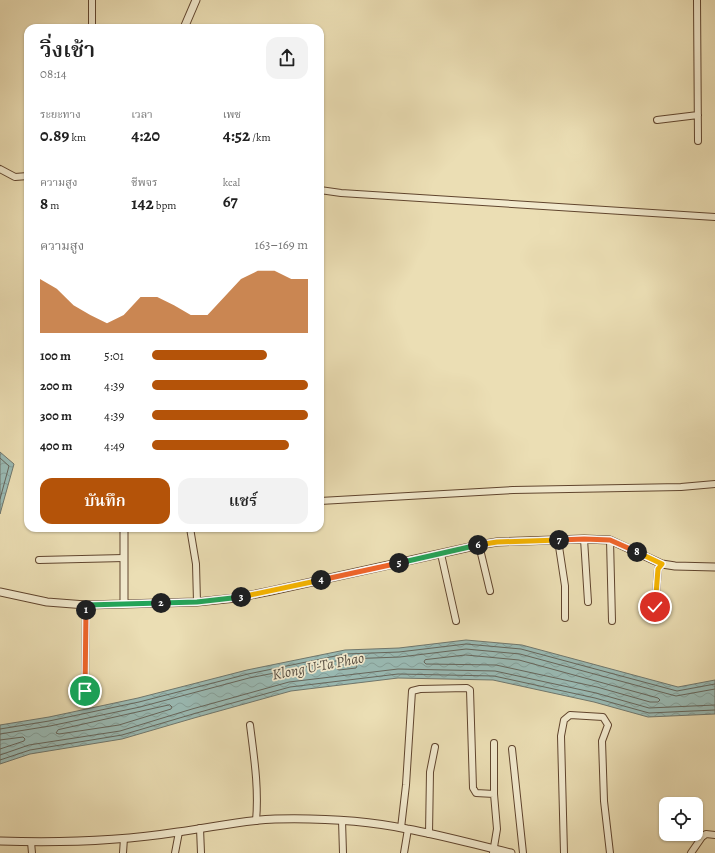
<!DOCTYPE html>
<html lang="th">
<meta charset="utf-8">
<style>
body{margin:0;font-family:Alegreya,"Noto Serif Thai",serif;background:#f2f2f2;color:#222;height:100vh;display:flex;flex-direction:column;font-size:15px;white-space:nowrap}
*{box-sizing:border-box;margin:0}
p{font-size:13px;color:#767676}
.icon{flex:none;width:22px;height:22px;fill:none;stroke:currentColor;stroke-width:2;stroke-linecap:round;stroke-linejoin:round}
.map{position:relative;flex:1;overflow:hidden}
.drawer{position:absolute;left:24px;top:24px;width:300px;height:508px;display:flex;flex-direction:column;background:#fff;border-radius:12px;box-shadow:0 1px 3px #0004}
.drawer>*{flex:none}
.buttons{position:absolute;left:659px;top:797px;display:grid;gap:8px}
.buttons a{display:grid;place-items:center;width:44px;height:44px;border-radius:8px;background:#fff;box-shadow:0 1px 3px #0004;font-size:20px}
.pin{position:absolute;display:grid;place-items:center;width:34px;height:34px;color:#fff;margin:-17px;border:2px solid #fff;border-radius:50%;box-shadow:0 1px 4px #0007}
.km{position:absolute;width:20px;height:20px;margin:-10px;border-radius:50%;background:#222;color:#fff;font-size:11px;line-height:20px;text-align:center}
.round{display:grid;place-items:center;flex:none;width:42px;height:42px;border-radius:12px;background:#f2f2f2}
.head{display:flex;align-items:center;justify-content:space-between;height:68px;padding:0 16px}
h1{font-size:22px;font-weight:600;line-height:30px}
.stats{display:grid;grid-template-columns:repeat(3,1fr);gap:6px;height:68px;padding:4px 16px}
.stats div{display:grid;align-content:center}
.stats b{font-size:17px;font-weight:600}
.stats small{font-size:11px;font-weight:400}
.stats p{font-size:11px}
.chart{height:112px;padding:8px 16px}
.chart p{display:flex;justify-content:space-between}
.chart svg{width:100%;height:72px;margin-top:4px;fill:#b45309;opacity:.7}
.button{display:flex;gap:8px;margin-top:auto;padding:8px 16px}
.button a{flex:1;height:46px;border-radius:12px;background:#b45309;color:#fff;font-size:16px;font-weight:600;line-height:46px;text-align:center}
.button a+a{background:#f2f2f2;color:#222}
ul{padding:0 16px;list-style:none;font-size:13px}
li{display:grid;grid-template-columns:64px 48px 1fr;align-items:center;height:30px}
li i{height:10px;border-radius:5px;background:#b45309}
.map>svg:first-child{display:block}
</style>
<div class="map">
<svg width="715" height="853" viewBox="0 0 715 853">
<defs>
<pattern id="water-waves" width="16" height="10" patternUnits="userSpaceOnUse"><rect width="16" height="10" fill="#9abbb5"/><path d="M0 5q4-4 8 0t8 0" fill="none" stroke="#85a09a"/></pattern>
</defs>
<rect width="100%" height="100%" fill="#ebdeb4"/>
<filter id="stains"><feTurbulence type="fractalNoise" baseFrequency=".005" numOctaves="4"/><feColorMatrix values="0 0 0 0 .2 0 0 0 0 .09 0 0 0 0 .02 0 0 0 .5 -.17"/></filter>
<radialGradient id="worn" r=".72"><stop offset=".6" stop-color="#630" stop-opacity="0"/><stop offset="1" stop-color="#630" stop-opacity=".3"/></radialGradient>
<path fill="url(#water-waves)" stroke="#70776d" d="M 0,452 L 14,464 L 0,514 Z
M 466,640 L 522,645 L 678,687 L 715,680 L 715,714 L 648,717 L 594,702 L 493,680 L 398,678 L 291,691 L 194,718 L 122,739 L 30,754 L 0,764 L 0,725 L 49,717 L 138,698 L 247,670 L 345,650 L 399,648 Z"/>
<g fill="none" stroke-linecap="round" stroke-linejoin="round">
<path stroke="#66665c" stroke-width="1" d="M 0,458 L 9,466 L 0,499
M 466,655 L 519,660 L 658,698 L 660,700 L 658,702 L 650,702 L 597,687 L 496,665 L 426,664 L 424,662 L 425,660 Z
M 355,664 L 357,666 L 356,668 L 339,670 L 337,669 L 338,666 Z
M 170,705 L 172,707 L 171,709 L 119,725 L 59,734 L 56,733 L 58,730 Z
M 0,729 L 49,721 L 139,702 L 248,674 L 345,654 L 399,652 L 466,644 L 521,649 L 677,691 L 715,684
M 0,734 L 50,726 L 140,707 L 249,678 L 346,659 L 400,657 L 466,649 L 520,654 L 676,696 L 715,689
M 0,740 L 23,737 L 25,739 L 24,741 L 0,749
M 0,755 L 29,745 L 120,731 L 192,709 L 289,682 L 398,669 L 495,671 L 596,693 L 649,708 L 715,705
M 0,760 L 30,750 L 122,735 L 193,714 L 290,687 L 398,674 L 494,676 L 595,698 L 649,713 L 715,710"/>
<g stroke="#60452e" stroke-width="8">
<path id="minor" d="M 92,0 L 92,28
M 697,0 L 698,141
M 657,120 L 698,115
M 0,169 L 15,177 L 28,176
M 320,190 L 341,193 L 715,217
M 320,501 L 513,490 L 681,487 L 715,484
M 190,528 L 196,564 L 197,602
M 584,539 L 588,602
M 558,540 L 565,586 L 565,618
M 610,540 L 612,621
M 479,545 L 490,591
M 441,554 L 456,621
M 39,560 L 124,558
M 655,607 L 658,569 L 662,564
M 85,691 L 86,605
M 250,725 C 254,757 259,788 256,821
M 512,749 L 523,853
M 342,820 L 343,853
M 200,828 L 201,853
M 401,828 L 406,785 L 412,691 L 420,689 L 467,688 L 470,690 L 473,788 L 476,793 L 494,794
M 429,834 L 430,772 L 435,747
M 31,842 L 32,853
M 123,853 L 124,838
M 175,853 L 179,832
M 404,853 L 408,829
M 493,853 L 497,829 L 494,794 L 494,743
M 564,853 L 561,736 L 564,720 L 570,715 L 603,717 L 608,725 L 602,741 L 604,801 L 610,853
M 691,853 L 702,837 L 706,834 L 715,835"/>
</g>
<g stroke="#60452e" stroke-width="9">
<path id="tertiary" d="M 184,28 L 196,0
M 124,528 L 124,603
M 0,592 L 47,602 L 86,605 L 197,602 L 236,598 L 271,591 L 479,545 L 497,542 L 584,539 L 610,540 L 662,564 L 675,566 L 715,567
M 0,841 C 59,843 120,841 178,832 C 210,828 242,820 275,819 C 319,818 364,820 407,829 C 442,835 476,845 511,853"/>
</g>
<use href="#minor" stroke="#f2eace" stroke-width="6"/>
<use href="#tertiary" stroke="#f2eace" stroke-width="7"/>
</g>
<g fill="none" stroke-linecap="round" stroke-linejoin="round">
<g stroke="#fff" stroke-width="8">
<path id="split-1" d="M 85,691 L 86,610"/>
</g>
<g stroke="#fff" stroke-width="8">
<path id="split-2" d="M 86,610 L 86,605 L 161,603"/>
</g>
<g stroke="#fff" stroke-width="8">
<path id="split-3" d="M 161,603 L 197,602 L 241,597"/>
</g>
<g stroke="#fff" stroke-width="8">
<path id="split-4" d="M 241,597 L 321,580"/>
</g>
<g stroke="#fff" stroke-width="8">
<path id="split-5" d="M 321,580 L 399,563"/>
</g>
<g stroke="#fff" stroke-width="8">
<path id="split-6" d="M 399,563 L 478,545"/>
</g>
<g stroke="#fff" stroke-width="8">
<path id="split-7" d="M 478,545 L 497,542 L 559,540"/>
</g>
<g stroke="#fff" stroke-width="8">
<path id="split-8" d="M 559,540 L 584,539 L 610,540 L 637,552"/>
</g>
<g stroke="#fff" stroke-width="8">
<path id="split-9" d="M 637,552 L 662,564 L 658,569 L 655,607"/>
</g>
<use href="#split-1" stroke="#f0652b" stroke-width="5"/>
<use href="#split-2" stroke="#22a559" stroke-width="5"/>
<use href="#split-3" stroke="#22a559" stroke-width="5"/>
<use href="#split-4" stroke="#f5b400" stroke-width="5"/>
<use href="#split-5" stroke="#f0652b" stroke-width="5"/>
<use href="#split-6" stroke="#22a559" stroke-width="5"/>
<use href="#split-7" stroke="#f5b400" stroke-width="5"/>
<use href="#split-8" stroke="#f0652b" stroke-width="5"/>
<use href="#split-9" stroke="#f5b400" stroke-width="5"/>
</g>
<g text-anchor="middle" stroke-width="3.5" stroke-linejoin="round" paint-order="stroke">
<g font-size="15" font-style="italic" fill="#564d41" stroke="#f2eace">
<text transform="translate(318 666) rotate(-11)" y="5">Klong U-Ta Phao</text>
</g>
</g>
<rect width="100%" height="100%" filter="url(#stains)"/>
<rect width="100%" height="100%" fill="url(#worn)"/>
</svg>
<div class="buttons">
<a><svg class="icon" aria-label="locate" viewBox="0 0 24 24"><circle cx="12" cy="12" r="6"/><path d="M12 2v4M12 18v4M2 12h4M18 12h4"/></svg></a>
</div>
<div class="pin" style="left:85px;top:691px;background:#1e9e55"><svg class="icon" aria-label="arrive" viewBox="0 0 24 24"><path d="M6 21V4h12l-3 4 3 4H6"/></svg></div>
<div class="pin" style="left:655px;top:607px;background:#d93025"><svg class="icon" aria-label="check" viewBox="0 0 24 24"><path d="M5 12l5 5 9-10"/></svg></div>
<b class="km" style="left:86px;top:610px">1</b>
<b class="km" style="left:161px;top:603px">2</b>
<b class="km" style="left:241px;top:597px">3</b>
<b class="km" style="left:321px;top:580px">4</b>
<b class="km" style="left:399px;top:563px">5</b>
<b class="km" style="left:478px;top:545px">6</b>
<b class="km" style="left:559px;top:540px">7</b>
<b class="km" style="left:637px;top:552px">8</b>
<section class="drawer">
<div class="head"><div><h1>วิ่งเช้า</h1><p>08:14</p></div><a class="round"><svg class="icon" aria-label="share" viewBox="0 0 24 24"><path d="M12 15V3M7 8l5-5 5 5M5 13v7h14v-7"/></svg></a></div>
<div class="stats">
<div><p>ระยะทาง</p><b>0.89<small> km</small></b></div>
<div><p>เวลา</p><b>4:20</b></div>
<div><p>เพซ</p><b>4:52<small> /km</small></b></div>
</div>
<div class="stats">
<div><p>ความสูง</p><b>8<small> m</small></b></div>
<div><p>ชีพจร</p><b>142<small> bpm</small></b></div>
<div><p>kcal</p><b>67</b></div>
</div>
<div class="chart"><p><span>ความสูง</span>163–169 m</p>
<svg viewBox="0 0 160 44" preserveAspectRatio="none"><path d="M0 44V11L10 17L20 27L30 33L40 38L50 33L60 22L70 22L80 27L90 33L100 33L110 22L120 11L130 6L140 6L150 11L160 11V44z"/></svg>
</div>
<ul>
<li><b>100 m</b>5:01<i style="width:74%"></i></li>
<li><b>200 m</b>4:39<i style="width:100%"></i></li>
<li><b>300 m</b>4:39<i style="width:100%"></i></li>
<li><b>400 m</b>4:49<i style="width:88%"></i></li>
</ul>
<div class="button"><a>บันทึก</a><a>แชร์</a></div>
</section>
</div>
